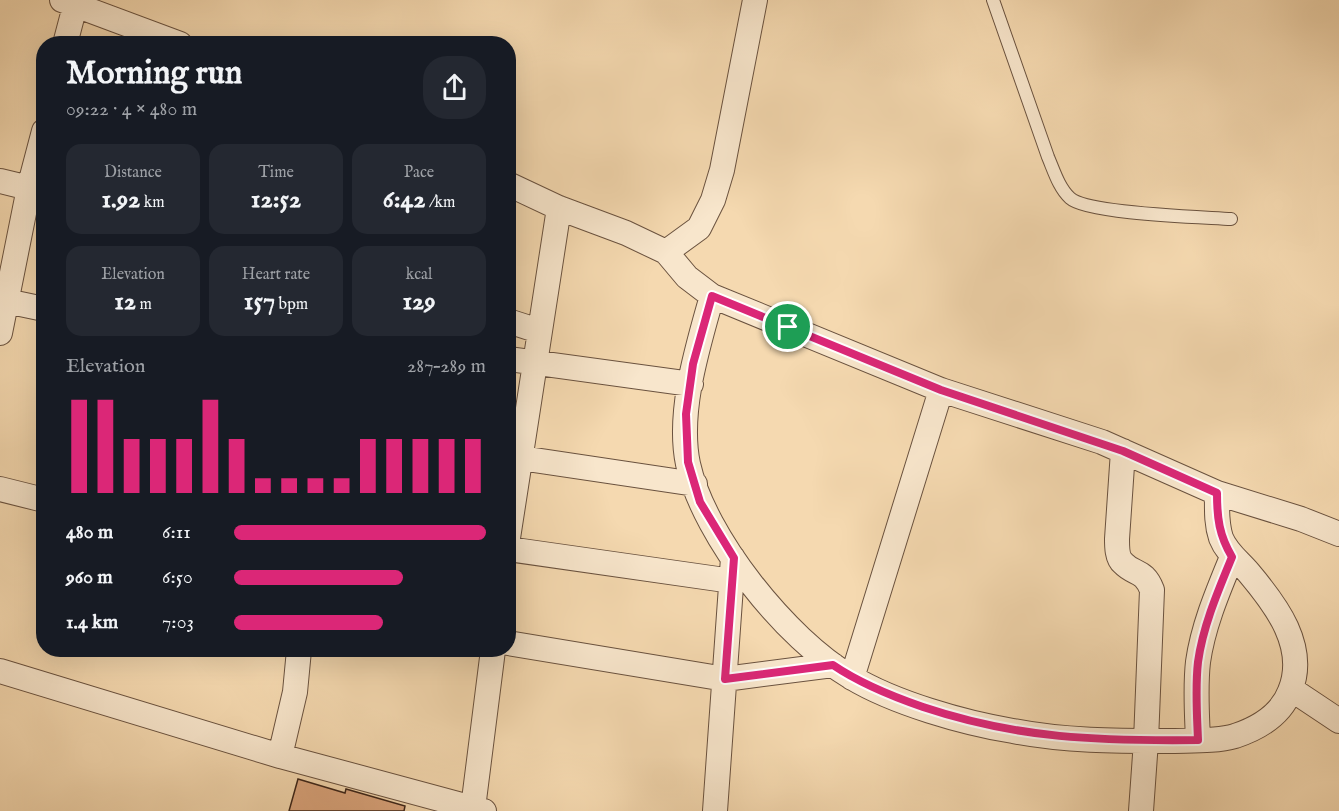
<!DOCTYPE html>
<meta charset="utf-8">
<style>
body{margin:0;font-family:"IM FELL English",serif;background:#242831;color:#f1f3f6;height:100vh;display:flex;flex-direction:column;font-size:22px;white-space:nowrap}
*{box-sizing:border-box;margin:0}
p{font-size:20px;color:#9ea1a6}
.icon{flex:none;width:33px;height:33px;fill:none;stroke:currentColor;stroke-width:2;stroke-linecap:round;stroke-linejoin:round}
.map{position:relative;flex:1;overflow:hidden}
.details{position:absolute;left:36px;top:36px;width:480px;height:621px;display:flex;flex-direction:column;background:#171b24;border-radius:24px;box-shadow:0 6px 24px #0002}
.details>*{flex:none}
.pin{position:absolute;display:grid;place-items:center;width:51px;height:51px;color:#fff;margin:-26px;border:3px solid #fff;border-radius:50%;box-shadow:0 2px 6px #0007}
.round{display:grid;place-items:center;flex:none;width:63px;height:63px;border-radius:24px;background:#242831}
.summary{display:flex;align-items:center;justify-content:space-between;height:102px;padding:0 30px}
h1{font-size:33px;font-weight:700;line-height:45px}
.stats{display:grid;grid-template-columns:repeat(3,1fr);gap:9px;height:102px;padding:6px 30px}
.stats div{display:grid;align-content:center;border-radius:15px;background:#242831;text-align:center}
.stats b{font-size:26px;font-weight:700}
.stats small{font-size:16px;font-weight:400}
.stats p{font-size:16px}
.chart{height:168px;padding:12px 30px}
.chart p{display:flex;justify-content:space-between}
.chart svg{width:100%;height:108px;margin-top:6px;stroke:#db2777;stroke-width:6}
ul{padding:0 30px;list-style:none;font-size:20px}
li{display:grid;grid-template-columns:96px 72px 1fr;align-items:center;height:45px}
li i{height:15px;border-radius:8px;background:#db2777}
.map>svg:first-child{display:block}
</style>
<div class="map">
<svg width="1339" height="811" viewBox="0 0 1339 811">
<rect width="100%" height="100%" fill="#f5d9b0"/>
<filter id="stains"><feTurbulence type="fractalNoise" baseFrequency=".00333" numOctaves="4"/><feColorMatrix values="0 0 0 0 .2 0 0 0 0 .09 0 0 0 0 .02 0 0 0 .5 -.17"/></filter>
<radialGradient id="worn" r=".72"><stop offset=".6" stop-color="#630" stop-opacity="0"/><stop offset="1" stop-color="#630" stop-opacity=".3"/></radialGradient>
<path fill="#dba57d" stroke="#3c2519" stroke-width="1.5" d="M 298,779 L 345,793 L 346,789 L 405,806 L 404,811 L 289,811 Z"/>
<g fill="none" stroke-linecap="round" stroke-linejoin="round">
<g stroke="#6a523f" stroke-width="14">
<path id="lane" d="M 993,0 L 1048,157 C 1054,171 1059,188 1070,198 C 1087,214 1202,217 1231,219"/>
</g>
<g stroke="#6a523f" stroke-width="26">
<path id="street" d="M 62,0 L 180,44
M 65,44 L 75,6
M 0,181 L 29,188
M 508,184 L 559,208 L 626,233 L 666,252 L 687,277 L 712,296 L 941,390 L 1102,442 L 1217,493 L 1301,519 L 1339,534
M 666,252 L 699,228 L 713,200 L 722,170 L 755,0
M 712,296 C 698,346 677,412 688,464 C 704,537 787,640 851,677 C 894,703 964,723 1013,731 C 1064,741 1116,741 1167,741 C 1189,740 1214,742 1235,736 C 1259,728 1281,715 1290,691 C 1308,647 1276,605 1249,573 C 1239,561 1227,553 1221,538 C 1216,523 1217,508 1217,493
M 6,301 L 44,309
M 508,321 L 539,331
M 0,333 L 29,188 L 44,131
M 508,359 L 691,384
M 1123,451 L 1117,539 C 1117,546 1117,558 1123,563 C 1134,575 1144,569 1152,590 L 1146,741 L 1141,811
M 508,456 L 695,484
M 0,489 L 44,500
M 508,538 L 559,208
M 508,549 L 732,581
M 508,643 L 725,679 L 833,665
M 0,671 L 280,756 L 484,811
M 852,678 L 941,390
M 1291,689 L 1339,721
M 1198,740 C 1197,714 1195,688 1198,662 C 1203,626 1218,591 1232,557
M 280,756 L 295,692 L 299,650
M 473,808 L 493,650
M 715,811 L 733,558"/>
</g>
<use href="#lane" stroke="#f8e6cc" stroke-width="12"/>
<use href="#street" stroke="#f8e6cc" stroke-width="24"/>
</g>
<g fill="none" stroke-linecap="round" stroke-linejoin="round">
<g stroke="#fff" stroke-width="12">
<path id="route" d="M 712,296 L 941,390 L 1123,451 L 1217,493 C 1217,518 1219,535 1232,557 C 1218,591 1203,626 1198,662 C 1195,688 1197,714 1198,740 C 1099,741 1019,739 923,707 C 891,696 861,684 833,665 L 725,679 L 734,558 L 700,502 L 688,462 L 686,414 L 693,364 Z"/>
</g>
<use href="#route" stroke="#db2777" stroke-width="8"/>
</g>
<rect width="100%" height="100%" filter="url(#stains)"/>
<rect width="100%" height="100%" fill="url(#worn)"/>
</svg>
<div class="pin" style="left:788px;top:327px;background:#1e9e55"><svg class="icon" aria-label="arrive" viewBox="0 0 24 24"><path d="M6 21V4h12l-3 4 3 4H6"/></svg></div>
<section class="details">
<div class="summary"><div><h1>Morning run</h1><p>09:22 · 4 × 480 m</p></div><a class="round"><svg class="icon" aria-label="share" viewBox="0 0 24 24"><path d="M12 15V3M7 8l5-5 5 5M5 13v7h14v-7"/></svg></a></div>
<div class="stats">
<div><p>Distance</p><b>1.92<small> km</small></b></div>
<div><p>Time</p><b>12:52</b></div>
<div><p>Pace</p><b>6:42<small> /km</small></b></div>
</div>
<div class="stats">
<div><p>Elevation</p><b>12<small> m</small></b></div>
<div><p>Heart rate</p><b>157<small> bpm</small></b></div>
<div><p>kcal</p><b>129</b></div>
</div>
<div class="chart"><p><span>Elevation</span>287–289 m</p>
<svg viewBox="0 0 160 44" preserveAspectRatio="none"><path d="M5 44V6M15 44V6M25 44V22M35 44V22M45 44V22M55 44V6M65 44V22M75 44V38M85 44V38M95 44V38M105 44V38M115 44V22M125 44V22M135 44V22M145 44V22M155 44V22"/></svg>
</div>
<ul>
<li><b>480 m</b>6:11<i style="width:100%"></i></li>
<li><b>960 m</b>6:50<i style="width:67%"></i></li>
<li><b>1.4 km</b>7:03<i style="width:59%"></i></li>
</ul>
</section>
</div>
